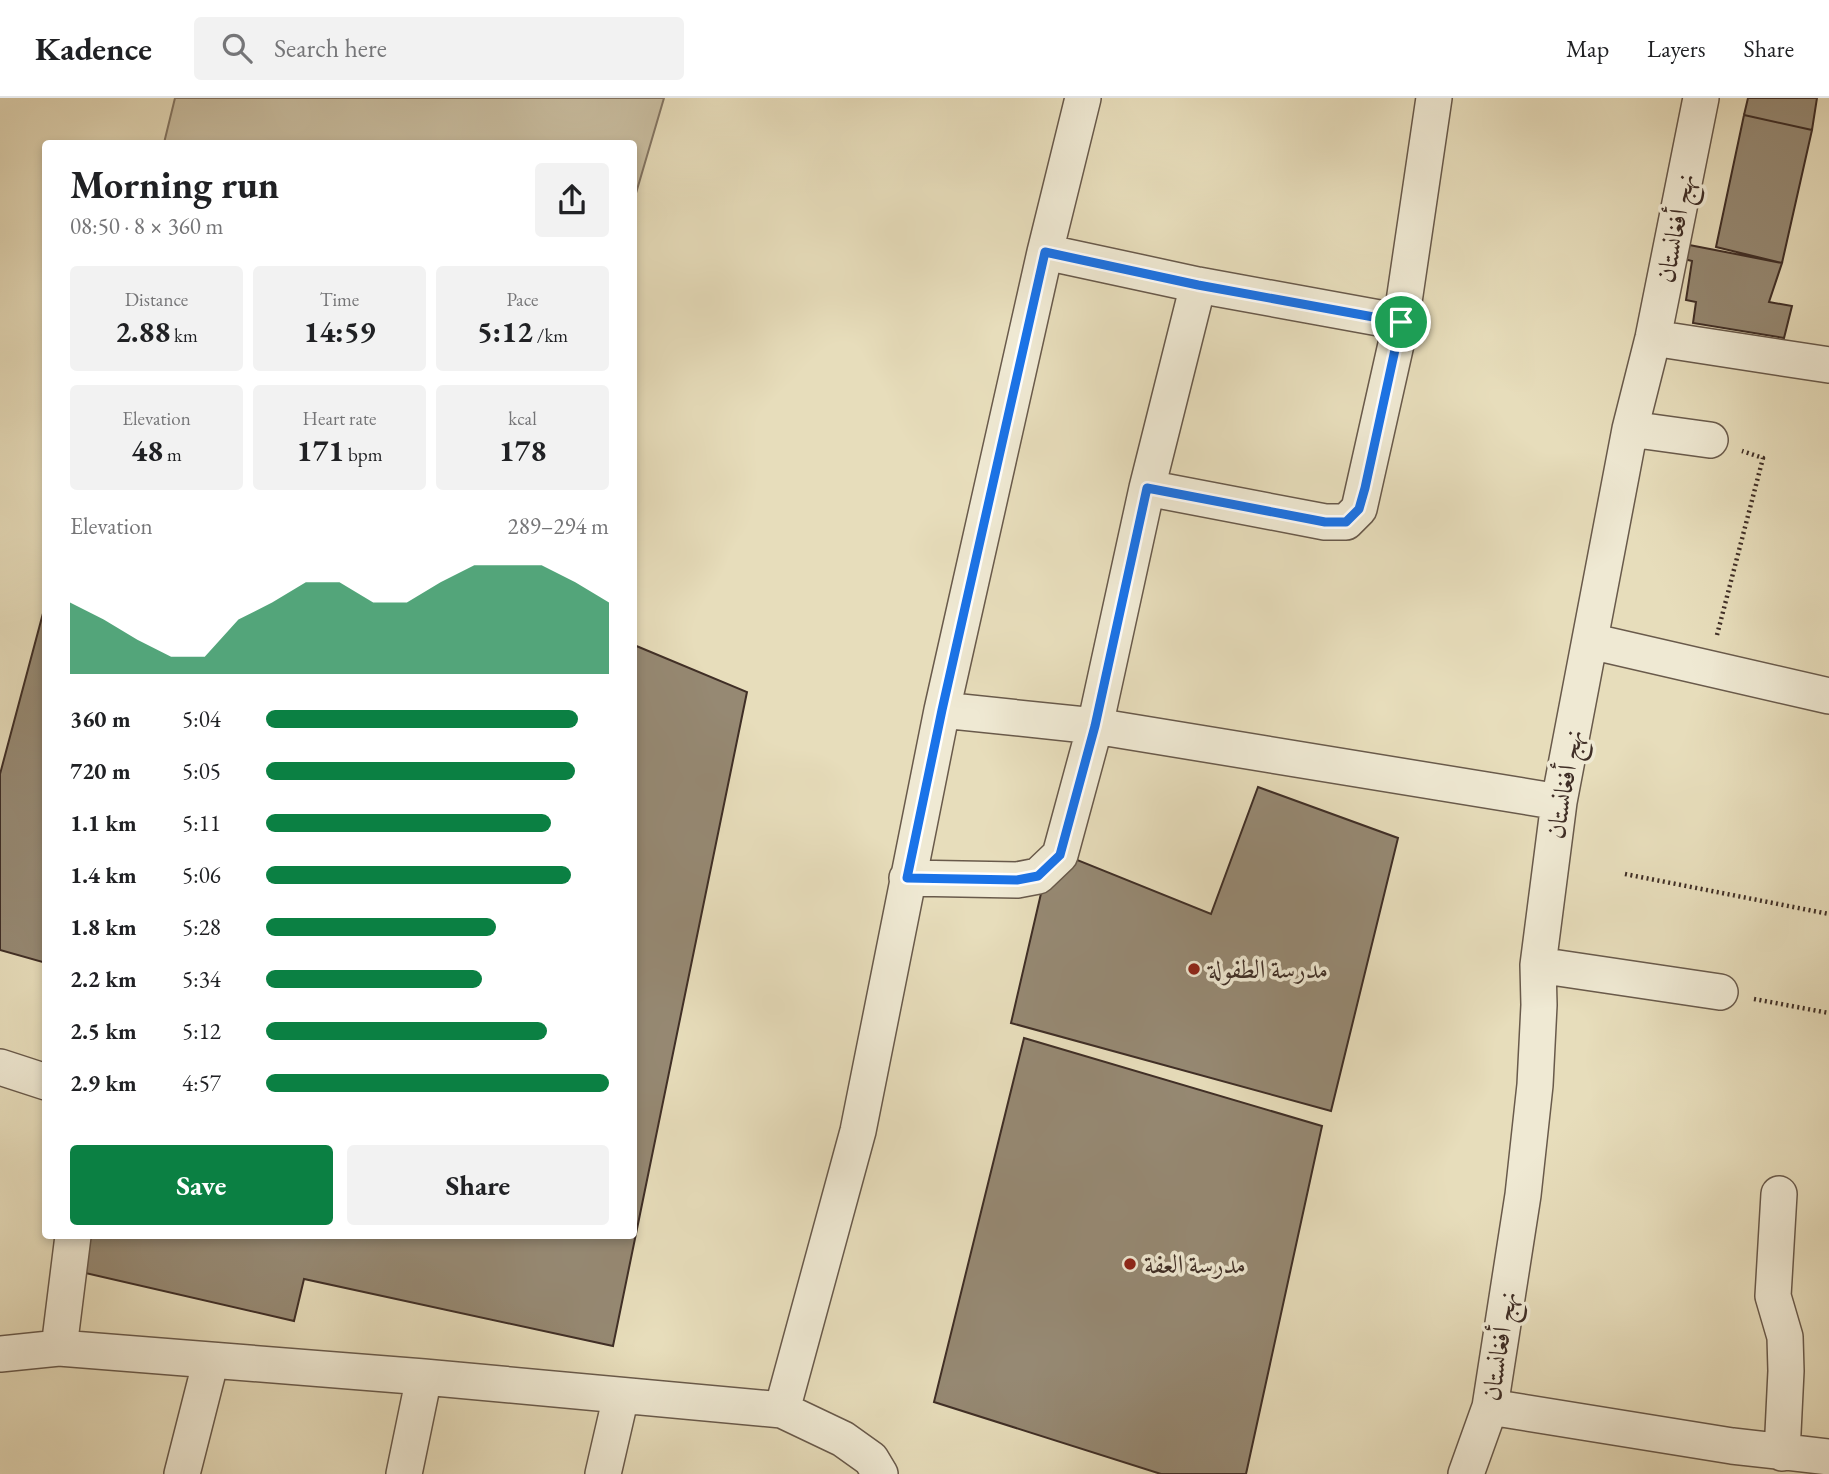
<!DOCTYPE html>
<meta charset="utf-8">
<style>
body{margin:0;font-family:"EB Garamond",Amiri,serif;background:#f2f2f2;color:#202124;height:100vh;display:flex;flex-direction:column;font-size:26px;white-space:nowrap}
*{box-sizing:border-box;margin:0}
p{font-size:23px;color:#757577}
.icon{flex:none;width:38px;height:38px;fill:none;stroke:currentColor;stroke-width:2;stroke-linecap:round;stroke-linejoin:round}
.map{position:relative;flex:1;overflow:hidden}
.panel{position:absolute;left:42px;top:42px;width:595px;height:1099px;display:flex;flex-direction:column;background:#fff;border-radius:7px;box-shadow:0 4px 10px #0003}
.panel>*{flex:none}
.pin{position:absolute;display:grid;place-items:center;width:60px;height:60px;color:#fff;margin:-30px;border:4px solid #fff;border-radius:50%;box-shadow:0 2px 7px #0007}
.round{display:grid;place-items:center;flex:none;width:74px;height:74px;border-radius:7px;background:#f2f2f2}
.summary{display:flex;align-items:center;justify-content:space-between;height:119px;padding:0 28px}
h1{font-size:38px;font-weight:700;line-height:52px}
.figures{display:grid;grid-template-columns:repeat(3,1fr);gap:10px;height:119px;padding:7px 28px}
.figures div{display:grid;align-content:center;border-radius:7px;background:#f2f2f2;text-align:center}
.figures b{font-size:30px;font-weight:700}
.figures small{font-size:19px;font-weight:400}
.figures p{font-size:19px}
.chart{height:196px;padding:14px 28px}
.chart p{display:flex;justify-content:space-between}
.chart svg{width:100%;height:126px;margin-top:7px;fill:#0b8043;opacity:.7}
.action{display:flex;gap:14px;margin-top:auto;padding:14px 28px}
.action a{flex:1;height:80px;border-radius:7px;background:#0b8043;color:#fff;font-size:28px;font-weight:700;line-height:80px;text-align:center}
.action a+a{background:#f2f2f2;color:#202124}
ul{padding:0 28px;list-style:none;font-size:23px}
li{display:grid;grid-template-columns:112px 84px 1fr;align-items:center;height:52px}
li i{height:18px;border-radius:9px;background:#0b8043}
header{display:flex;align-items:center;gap:42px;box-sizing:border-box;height:98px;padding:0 35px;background:#fff;border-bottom:2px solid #e0e0e0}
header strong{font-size:33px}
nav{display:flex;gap:38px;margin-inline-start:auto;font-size:24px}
.search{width:490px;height:63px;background:#f2f2f2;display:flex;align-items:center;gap:18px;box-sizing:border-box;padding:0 24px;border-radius:7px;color:#757577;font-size:26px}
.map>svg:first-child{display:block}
</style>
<header>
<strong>Kadence</strong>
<div class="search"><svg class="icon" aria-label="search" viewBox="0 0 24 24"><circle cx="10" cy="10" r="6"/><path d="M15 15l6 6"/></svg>Search here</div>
<nav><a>Map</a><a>Layers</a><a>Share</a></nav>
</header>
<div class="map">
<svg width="1829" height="1376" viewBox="0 0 1829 1376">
<rect width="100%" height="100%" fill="#e7ddbb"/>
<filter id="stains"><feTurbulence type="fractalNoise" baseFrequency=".00286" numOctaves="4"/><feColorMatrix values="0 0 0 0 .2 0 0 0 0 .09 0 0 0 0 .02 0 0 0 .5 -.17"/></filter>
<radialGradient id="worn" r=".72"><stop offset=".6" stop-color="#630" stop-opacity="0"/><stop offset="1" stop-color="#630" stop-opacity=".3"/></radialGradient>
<path fill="#cabfa2" stroke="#847664" stroke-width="2" d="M 175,0 L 664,0 L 634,102 L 634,46 L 164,45 Z"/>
<path fill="#968973" stroke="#3f2e26" stroke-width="2" d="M 1748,0 L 1817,0 L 1812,32 L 1744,17 Z
M 1744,17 L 1812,32 L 1782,165 L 1716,149 Z
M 1679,145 L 1782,165 L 1769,204 L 1792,208 L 1784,240 L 1693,225 L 1696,204 L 1686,202 L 1692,163 L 1676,159 Z
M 46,504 L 46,865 L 0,852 L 0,676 Z
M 634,547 L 747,594 L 613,1248 L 304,1181 L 294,1223 L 81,1174 L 88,1138 L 634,1138 Z
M 1258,689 L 1398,740 L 1331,1013 L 1011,925 L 1046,774 L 1070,759 L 1211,816 Z
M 1024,940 L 1322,1028 L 1246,1376 L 1161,1376 L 934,1304 Z"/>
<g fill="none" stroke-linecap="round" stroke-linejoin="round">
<g stroke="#695a4b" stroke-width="38">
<path id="minor" d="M 1045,154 L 1198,187 L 1401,224
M 1653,240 L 1829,267
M 1630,331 L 1710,342
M 1147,390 L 1325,424 L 1346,424 L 1359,411 L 1401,224 L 1434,0
M 1590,543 L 1829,598
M 942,612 L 1095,628 L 1559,704
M 907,780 L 1017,782 L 1038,778 L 1060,757 L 1095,628 L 1147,390 L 1198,187
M 1538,867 L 1720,894
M 0,969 L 46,984
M 1779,1096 L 1773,1198 L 1785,1239 L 1786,1273 L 1782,1355
M 59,1250 L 73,1138
M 0,1256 L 59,1250 L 424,1279 L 782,1312 L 843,1341 L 871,1361 L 880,1376
M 1490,1309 L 1732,1348 L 1829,1359
M 782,1312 L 858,1033 L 942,612 L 1045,154 L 1083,0
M 182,1376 L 211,1262
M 404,1376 L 424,1279
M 603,1376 L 621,1298
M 1466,1376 L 1490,1309 L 1523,1097 L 1535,987 L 1539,907 L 1538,867 L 1559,704 L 1630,331 L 1653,240 L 1701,0"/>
</g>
<path stroke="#3f2e26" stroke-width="4.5" stroke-dasharray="2 3.5" stroke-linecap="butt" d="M 1717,537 L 1763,360 L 1742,353
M 1625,776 L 1829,816
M 1754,901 L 1829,915"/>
<use href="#minor" stroke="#efe9d3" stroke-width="35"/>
</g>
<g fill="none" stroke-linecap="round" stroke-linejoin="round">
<g stroke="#fff" stroke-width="14">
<path id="route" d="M 1045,154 L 1198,187 L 1401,224 L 1365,390 L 1359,411 L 1346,424 L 1325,424 L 1147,390 L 1095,628 L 1060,757 L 1038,778 L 1017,782 L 907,780 L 942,612 Z"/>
</g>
<use href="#route" stroke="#1a73e8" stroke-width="9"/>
</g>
<g fill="#8f2418" stroke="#efe9d3" stroke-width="2.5">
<circle cx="1194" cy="871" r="7"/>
<circle cx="1130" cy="1166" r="7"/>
</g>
<g text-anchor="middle" stroke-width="7" stroke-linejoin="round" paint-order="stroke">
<g font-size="26" fill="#3f2e26" stroke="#efe9d3">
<text transform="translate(1675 130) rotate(-79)" y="9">نهج أفغانستان</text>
<text transform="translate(1564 686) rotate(-80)" y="9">نهج أفغانستان</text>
<text transform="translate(1499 1248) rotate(-81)" y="9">نهج أفغانستان</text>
</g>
<g font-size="26" fill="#3f2e26" stroke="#efe9d3" text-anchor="start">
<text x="1208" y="880">مدرسة الطفولة</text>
<text x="1144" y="1175">مدرسة العفة</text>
</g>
</g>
<rect width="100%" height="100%" filter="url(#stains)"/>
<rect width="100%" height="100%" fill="url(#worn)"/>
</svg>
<div class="pin" style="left:1401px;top:224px;background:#1e9e55"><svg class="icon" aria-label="arrive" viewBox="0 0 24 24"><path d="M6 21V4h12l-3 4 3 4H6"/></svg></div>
<section class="panel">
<div class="summary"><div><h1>Morning run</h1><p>08:50 · 8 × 360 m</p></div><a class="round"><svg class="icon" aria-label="share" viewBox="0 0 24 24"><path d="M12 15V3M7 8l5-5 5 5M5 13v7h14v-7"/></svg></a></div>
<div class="figures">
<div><p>Distance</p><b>2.88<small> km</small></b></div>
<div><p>Time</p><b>14:59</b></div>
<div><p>Pace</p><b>5:12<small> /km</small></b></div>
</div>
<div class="figures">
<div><p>Elevation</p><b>48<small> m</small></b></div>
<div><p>Heart rate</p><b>171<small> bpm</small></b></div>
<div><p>kcal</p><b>178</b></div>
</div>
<div class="chart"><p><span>Elevation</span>289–294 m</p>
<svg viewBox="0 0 160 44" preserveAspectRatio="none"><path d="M0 44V19L10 25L20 32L30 38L40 38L50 25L60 19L70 12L80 12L90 19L100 19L110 12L120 6L130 6L140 6L150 12L160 19V44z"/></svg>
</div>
<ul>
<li><b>360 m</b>5:04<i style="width:91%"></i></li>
<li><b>720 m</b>5:05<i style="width:90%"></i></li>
<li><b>1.1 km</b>5:11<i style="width:83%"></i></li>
<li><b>1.4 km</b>5:06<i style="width:89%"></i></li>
<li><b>1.8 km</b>5:28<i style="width:67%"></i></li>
<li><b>2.2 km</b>5:34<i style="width:63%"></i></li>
<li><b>2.5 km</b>5:12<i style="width:82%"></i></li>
<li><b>2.9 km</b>4:57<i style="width:100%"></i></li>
</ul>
<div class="action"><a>Save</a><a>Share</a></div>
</section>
</div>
